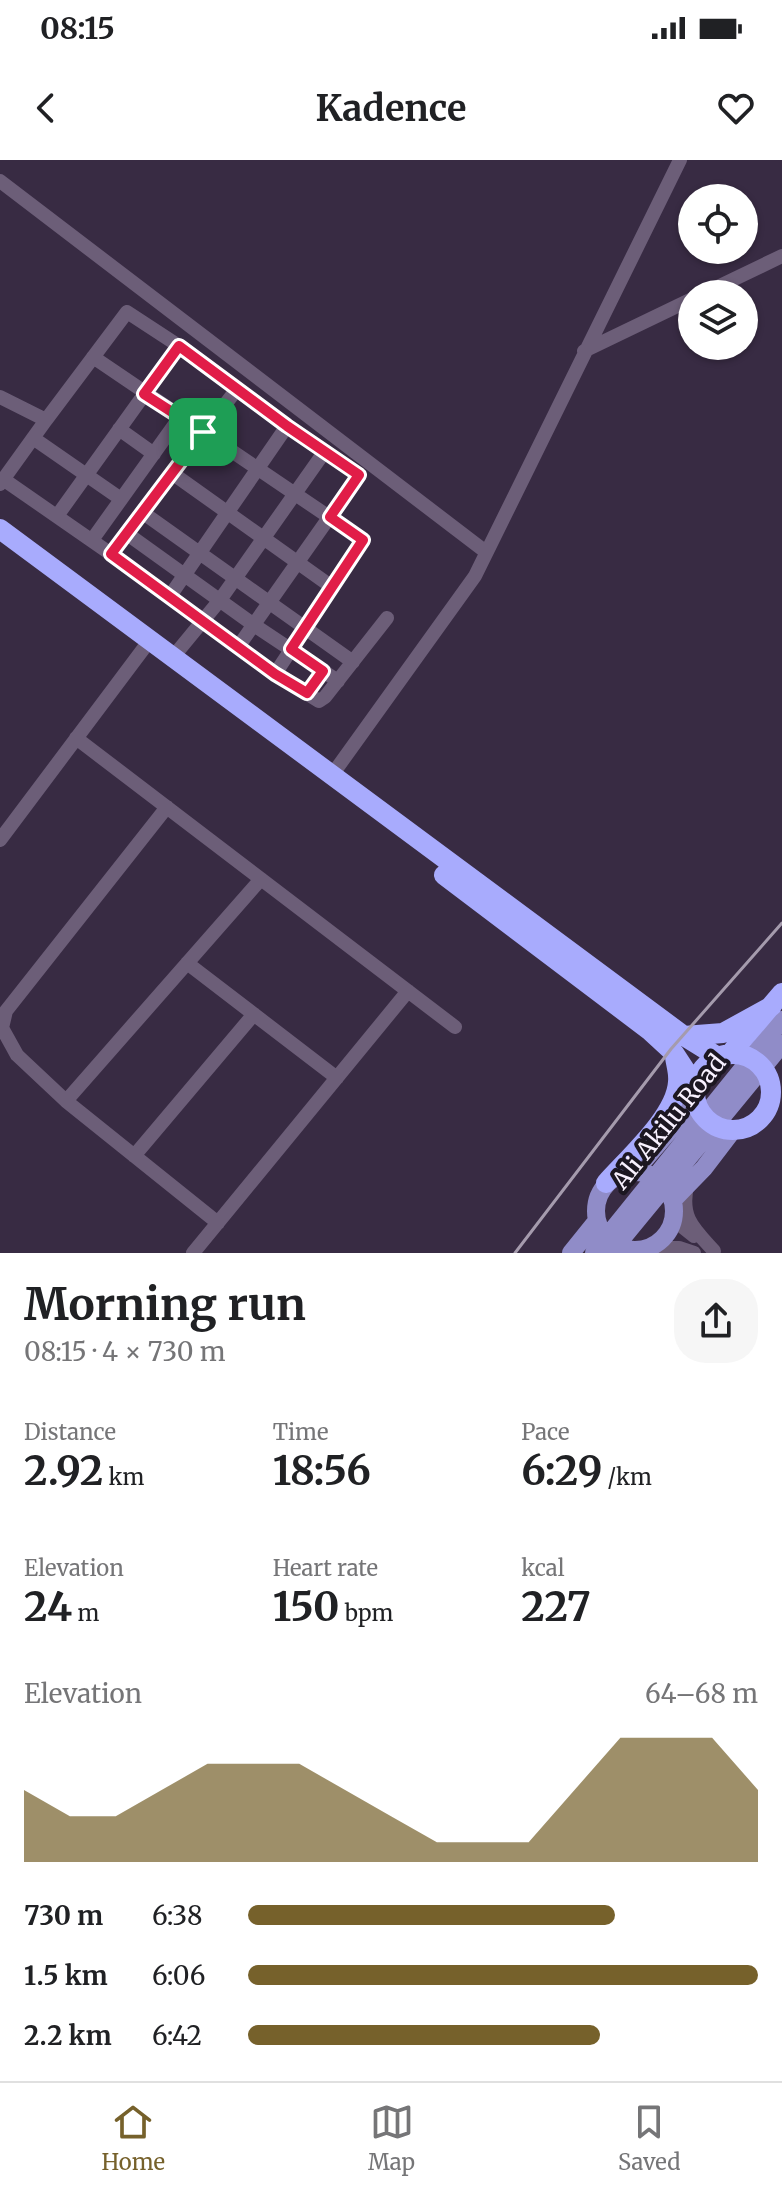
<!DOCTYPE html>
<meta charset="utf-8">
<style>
body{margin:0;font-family:Merriweather,serif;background:#f6f6f6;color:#202124;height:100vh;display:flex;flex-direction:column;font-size:30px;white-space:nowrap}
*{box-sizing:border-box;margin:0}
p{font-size:26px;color:#757577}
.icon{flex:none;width:44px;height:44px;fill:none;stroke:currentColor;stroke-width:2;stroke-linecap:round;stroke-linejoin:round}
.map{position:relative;height:1093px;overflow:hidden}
.panel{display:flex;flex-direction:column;background:#fff;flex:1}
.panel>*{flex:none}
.fabs{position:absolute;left:678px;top:24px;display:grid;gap:16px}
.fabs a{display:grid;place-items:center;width:80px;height:80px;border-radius:50%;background:#fff;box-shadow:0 2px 6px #0004;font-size:40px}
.pin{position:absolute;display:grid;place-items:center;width:68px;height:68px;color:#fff;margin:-34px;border-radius:16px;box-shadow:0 4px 12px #0006}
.round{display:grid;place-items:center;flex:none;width:84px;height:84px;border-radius:32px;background:#f6f6f6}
.headline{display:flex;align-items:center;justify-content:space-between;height:136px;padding:0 24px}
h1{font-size:44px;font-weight:700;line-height:60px}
.stats{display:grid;grid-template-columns:repeat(3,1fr);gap:12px;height:136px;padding:8px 24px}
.stats div{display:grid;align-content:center}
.stats b{font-size:40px;font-weight:700}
.stats small{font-size:22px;font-weight:400}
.stats p{font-size:22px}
.chart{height:224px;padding:16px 24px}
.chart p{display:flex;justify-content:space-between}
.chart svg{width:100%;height:144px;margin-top:8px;fill:#76612b;opacity:.7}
ul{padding:0 24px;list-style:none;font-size:26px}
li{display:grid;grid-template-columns:128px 96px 1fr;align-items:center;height:60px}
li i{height:20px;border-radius:10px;background:#76612b}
.status{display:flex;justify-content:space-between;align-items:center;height:56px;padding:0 40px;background:#fff;direction:ltr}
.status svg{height:22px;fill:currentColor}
header{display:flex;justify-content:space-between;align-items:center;height:104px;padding:0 24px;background:#fff;font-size:36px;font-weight:700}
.tab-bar{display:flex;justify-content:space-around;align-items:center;height:112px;border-top:2px solid #e0e0e0;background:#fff;font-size:22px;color:#757577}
.tab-bar a{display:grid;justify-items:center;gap:4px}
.tab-bar .selected{color:#76612b}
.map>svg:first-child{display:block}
</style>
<div class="status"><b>08:15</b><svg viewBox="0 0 49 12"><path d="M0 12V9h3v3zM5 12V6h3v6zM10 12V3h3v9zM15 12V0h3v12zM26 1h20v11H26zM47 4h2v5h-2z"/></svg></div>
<header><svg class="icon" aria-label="back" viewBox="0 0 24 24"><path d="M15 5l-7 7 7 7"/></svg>Kadence<svg class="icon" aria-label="heart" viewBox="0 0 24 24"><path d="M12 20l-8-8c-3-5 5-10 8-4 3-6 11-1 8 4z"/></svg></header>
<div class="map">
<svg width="782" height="1093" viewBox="0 0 782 1093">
<rect width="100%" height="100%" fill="#382b43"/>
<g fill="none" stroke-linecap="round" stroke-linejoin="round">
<path stroke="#6c5e78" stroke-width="14" d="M 0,21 L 486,392
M 703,134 L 782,96
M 584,191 L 692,139
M 93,197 L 363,380 L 275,514
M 0,237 L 46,260 L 0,324
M 46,260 L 127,152 L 179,186
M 119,269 L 154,294
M 33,278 L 121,339
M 172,313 L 332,427
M 3,319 L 111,394 L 275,514 L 319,541 L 325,537 L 387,458
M 142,352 L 353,502
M 57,356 L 179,186 L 287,266 L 359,315 L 238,487
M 126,373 L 237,229
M 92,380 L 180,257
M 111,394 L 126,373 L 254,465 L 338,521
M 170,436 L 287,266
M 173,497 L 220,440 L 325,291
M 76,578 L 455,867
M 332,615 L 475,416 L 680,0
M 167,647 L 6,851 L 2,868 L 17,895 L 66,941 L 218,1063
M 0,680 L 144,488
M 187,803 L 337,918
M 66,941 L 261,719
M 134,996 L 254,854
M 687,1026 C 680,1058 694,1069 714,1091
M 674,1060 L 694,1076
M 650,1088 L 679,1088 L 694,1093
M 193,1093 L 408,831"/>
<path stroke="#908cc8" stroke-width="18" d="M 635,1011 L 696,940
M596 1051a39 39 0 1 1 78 0a39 39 0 1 1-78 0Z
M 673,1040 L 704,1008 L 733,970
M 571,1093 L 596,1062
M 594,1093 L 782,860
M 610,1093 L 782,884"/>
<path stroke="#a8abfd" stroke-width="20" d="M 0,369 L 684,876 L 718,897
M 444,715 L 649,870 L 674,893 L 695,925
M 684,876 L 723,873 L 772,846
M 730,894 L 782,833
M695 932a38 38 0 1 1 76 0a38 38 0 1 1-76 0Z
M 606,1023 C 628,998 676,956 678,922 C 679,913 676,905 675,897"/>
<path stroke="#a59bad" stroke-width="3" d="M 515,1093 L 671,889 L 782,763"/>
</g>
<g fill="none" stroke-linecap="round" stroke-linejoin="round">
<g stroke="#fff" stroke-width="16">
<path id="route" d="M 179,186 L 287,266 L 359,315 L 330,357 L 363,380 L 291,489 L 323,511 L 307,533 L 275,514 L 111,394 L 203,272 L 144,234 Z"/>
</g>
<use href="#route" stroke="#e11d48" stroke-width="10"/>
</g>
<g text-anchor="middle" stroke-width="8" stroke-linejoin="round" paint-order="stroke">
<g font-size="24" fill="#f8f1fe" stroke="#1c1721">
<text transform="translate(669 962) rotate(-51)" y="8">Ali Akilu Road</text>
</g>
</g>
</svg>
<div class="fabs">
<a><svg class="icon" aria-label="locate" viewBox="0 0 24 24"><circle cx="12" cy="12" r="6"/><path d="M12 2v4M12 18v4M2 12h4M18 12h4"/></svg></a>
<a><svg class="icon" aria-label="layers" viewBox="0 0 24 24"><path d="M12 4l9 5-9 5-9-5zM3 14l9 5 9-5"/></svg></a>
</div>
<div class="pin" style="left:203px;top:272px;background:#1e9e55"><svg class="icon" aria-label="arrive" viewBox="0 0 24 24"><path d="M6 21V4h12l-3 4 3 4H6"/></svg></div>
</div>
<section class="panel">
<div class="headline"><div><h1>Morning run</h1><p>08:15 · 4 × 730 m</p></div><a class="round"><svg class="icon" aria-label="share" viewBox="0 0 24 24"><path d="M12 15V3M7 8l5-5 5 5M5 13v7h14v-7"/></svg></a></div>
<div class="stats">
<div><p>Distance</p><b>2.92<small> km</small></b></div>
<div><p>Time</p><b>18:56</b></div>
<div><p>Pace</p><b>6:29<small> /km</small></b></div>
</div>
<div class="stats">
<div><p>Elevation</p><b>24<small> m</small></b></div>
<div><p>Heart rate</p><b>150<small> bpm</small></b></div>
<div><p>kcal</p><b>227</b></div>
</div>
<div class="chart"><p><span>Elevation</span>64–68 m</p>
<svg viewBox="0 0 160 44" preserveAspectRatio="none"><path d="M0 44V22L10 30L20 30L30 22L40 14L50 14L60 14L70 22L80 30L90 38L100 38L110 38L120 22L130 6L140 6L150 6L160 22V44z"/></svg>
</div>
<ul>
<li><b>730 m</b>6:38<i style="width:72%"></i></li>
<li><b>1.5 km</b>6:06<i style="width:100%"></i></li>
<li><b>2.2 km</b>6:42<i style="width:69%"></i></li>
</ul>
</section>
<nav class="tab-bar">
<a class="selected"><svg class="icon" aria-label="home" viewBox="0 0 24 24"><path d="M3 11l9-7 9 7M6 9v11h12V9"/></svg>Home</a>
<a><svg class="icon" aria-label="map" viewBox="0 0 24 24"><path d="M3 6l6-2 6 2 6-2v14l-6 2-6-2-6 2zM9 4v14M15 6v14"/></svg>Map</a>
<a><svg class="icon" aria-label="saved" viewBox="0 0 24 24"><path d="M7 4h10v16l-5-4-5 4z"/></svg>Saved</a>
</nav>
